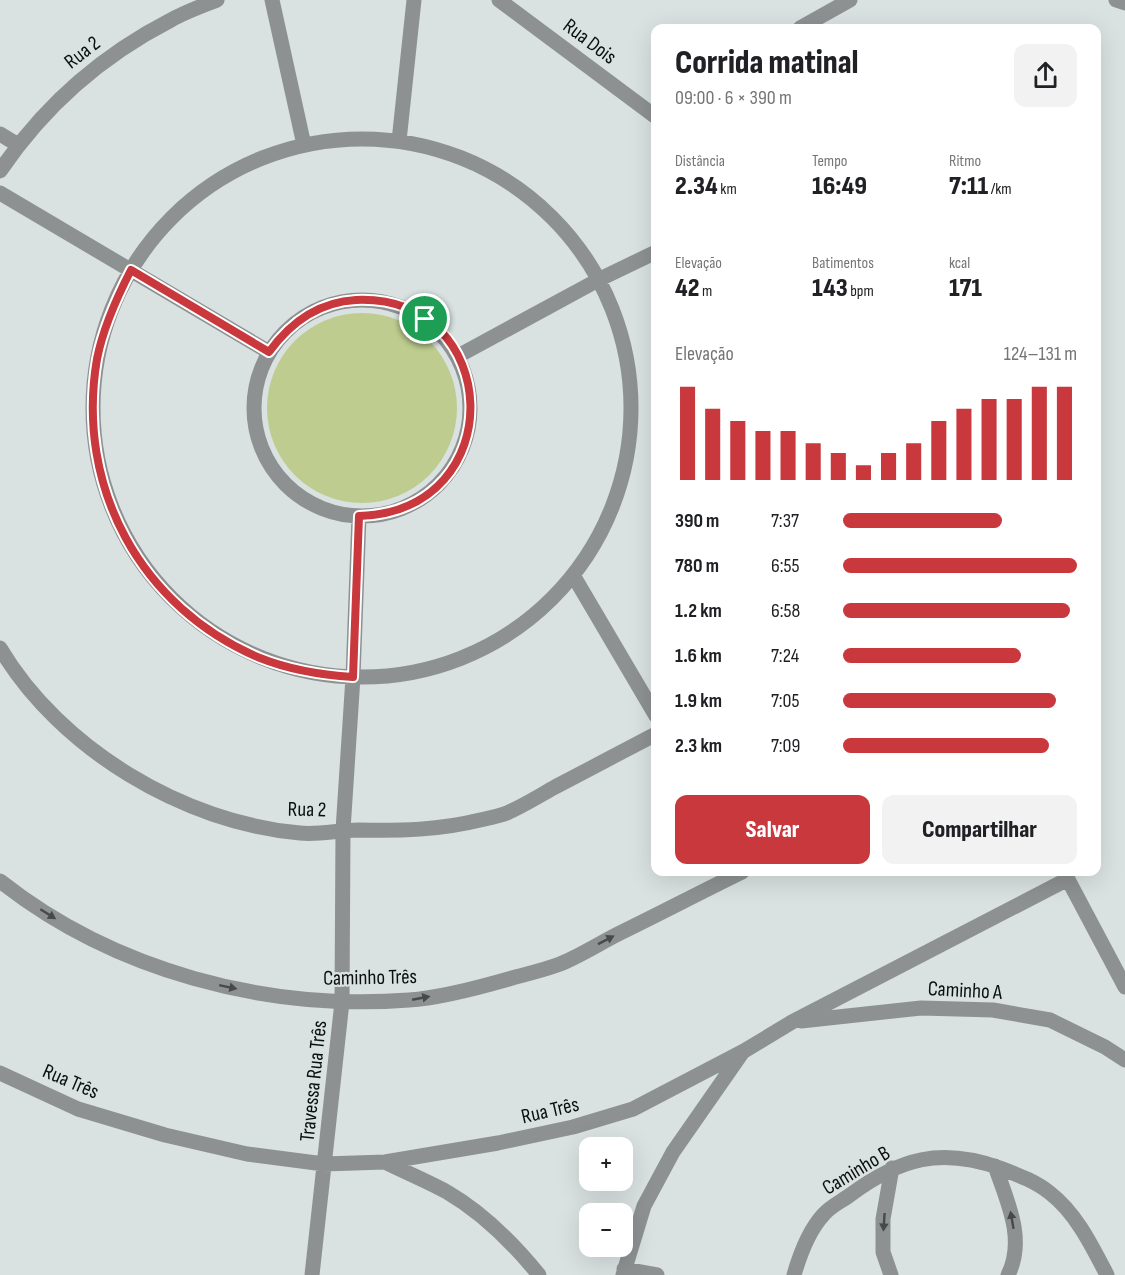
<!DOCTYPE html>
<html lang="pt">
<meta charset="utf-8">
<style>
body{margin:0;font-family:"Sofia Sans Condensed",sans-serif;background:#f2f2f2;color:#202124;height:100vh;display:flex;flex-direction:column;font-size:22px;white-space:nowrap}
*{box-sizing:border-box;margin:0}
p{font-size:20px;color:#757577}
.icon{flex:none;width:33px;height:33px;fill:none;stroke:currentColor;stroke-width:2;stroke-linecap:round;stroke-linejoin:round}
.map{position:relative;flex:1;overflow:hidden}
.panel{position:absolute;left:651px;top:24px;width:450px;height:852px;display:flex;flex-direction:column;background:#fff;border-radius:12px;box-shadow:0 6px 24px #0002}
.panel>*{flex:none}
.controls{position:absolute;left:579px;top:1137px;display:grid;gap:12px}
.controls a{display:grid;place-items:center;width:54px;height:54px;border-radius:12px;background:#fff;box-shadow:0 6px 24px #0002;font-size:30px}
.pin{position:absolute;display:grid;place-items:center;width:51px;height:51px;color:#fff;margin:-26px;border:3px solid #fff;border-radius:50%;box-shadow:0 2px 6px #0007}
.round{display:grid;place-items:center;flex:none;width:63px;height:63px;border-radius:12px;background:#f2f2f2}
.overview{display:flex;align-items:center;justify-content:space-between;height:102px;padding:0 24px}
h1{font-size:33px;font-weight:800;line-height:45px}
.metrics{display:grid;grid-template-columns:repeat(3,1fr);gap:9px;height:102px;padding:6px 24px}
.metrics div{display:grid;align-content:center}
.metrics b{font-size:26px;font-weight:800}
.metrics small{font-size:16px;font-weight:400}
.metrics p{font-size:16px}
.chart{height:168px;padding:12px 24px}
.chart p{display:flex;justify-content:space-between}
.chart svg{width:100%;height:108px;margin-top:6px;stroke:#c8383d;stroke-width:6}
.action{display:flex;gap:12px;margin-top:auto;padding:12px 24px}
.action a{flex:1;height:69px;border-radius:12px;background:#c8383d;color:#fff;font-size:24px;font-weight:800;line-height:69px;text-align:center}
.action a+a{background:#f2f2f2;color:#202124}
ul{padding:0 24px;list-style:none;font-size:20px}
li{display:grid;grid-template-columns:96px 72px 1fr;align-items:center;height:45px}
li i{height:15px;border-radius:8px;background:#c8383d}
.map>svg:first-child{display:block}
</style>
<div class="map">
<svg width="1125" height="1275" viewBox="0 0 1125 1275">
<rect width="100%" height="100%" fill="#d9e2e1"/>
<path fill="#becd8f" d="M267 408a95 95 0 1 1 190 0a95 95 0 1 1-190 0Z"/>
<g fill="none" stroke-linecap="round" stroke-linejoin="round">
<path stroke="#8d9192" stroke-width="15" d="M 272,0 L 304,145
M 499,0 L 656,117
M 1116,0 L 1125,3
M 800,28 L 850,0
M 0,134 L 18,145
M93 408a269 269 0 1 1 538 0a269 269 0 1 1-538 0Z
M 399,141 L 414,0
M 0,171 C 44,106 101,56 171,20 C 185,12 202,6 217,0
M 0,193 L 269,352
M254 408a108 108 0 1 1 216 0a108 108 0 1 1-216 0Z
M 458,356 L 600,279 L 656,252
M 573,575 L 656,716
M 0,648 C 60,749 184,823 300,833 C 319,835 339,830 359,830 C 400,831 440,830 480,820 C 489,818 499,816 507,813 C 523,806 539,796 555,787 C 589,769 622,752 656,734
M 1064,872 L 1125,987
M 0,881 C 114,971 266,1011 409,1000 C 441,998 481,987 512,978 C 527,974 544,970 560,964 C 580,956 600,943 620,933 C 661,913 701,892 742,872
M 801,1021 L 921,1008 L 993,1010 L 1050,1020 L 1105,1047 L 1125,1060
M 0,1073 L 78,1109 L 165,1135 L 247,1154 L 324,1164 L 385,1162 L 498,1143 L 573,1127 L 633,1109 L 744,1051 L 792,1022 L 1068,879
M 385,1162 C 405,1172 427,1181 447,1192 C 483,1213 513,1243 539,1275
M 995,1166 C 1007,1201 1026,1239 1008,1275
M 624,1269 L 657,1275
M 312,1275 L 342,1002 L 343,830 L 353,677 L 359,516
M 623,1275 L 644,1206 L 673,1152 L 742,1053
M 794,1275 C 800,1254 809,1230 824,1214 C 831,1206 842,1201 850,1195 C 900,1158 941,1147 1000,1168 C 1018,1175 1035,1181 1050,1193 C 1076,1213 1092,1246 1107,1275
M 891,1275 L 883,1252 L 883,1219 L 892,1168"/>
</g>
<defs><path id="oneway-solid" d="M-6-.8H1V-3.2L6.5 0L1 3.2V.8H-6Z" transform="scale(1.5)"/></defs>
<g fill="#464a49">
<use href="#oneway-solid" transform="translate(48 914) rotate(32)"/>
<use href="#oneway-solid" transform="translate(606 940) rotate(-27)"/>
<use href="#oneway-solid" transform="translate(228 987) rotate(12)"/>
<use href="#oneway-solid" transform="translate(421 998) rotate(-11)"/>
<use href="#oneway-solid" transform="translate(1012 1220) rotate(-100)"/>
<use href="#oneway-solid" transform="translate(884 1222) rotate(94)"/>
</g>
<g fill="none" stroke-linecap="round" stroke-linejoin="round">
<g stroke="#fff" stroke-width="12">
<path id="route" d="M 131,270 L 269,352 C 290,323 319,302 356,300 C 503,294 513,511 359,516 L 353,677 C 322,675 290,670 260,658 C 141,608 75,487 97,359 C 103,328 116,299 131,270 Z"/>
</g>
<use href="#route" stroke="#c8383d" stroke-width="8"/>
</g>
<g text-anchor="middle" stroke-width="4.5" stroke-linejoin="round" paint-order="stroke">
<g font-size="21" fill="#0b0f0e" stroke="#d9e2e1">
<text transform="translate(590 41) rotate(37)" y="7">Rua Dois</text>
<text transform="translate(82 52) rotate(-38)" y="7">Rua 2</text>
<text transform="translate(307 809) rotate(1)" y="7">Rua 2</text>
<text transform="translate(370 977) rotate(-1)" y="7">Caminho Três</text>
<text transform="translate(965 990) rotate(3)" y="7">Caminho A</text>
<text transform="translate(71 1081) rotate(23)" y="7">Rua Três</text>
<text transform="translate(313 1081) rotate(-84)" y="7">Travessa Rua Três</text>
<text transform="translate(550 1110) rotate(-13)" y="7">Rua Três</text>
<text transform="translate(856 1170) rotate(-31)" y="7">Caminho B</text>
</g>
</g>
</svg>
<div class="controls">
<a>+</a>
<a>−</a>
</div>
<div class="pin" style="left:425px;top:319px;background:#1e9e55"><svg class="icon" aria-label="arrive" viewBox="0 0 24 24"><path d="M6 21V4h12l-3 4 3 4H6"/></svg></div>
<section class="panel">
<div class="overview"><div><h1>Corrida matinal</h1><p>09:00 · 6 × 390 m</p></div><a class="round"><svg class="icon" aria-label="share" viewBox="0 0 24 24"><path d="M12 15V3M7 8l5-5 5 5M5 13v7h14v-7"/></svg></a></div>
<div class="metrics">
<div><p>Distância</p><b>2.34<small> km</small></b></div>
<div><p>Tempo</p><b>16:49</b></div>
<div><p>Ritmo</p><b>7:11<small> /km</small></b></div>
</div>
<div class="metrics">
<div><p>Elevação</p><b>42<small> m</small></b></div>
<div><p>Batimentos</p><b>143<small> bpm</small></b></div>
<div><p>kcal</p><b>171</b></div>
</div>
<div class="chart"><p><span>Elevação</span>124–131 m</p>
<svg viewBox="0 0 160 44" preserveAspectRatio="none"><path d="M5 44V6M15 44V15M25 44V20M35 44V24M45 44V24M55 44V29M65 44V33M75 44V38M85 44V33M95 44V29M105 44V20M115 44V15M125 44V11M135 44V11M145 44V6M155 44V6"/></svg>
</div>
<ul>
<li><b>390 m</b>7:37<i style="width:68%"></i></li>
<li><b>780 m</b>6:55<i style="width:100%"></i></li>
<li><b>1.2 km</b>6:58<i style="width:97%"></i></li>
<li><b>1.6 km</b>7:24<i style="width:76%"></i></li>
<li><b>1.9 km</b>7:05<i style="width:91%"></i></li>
<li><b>2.3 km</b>7:09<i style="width:88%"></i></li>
</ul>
<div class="action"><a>Salvar</a><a>Compartilhar</a></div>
</section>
</div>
